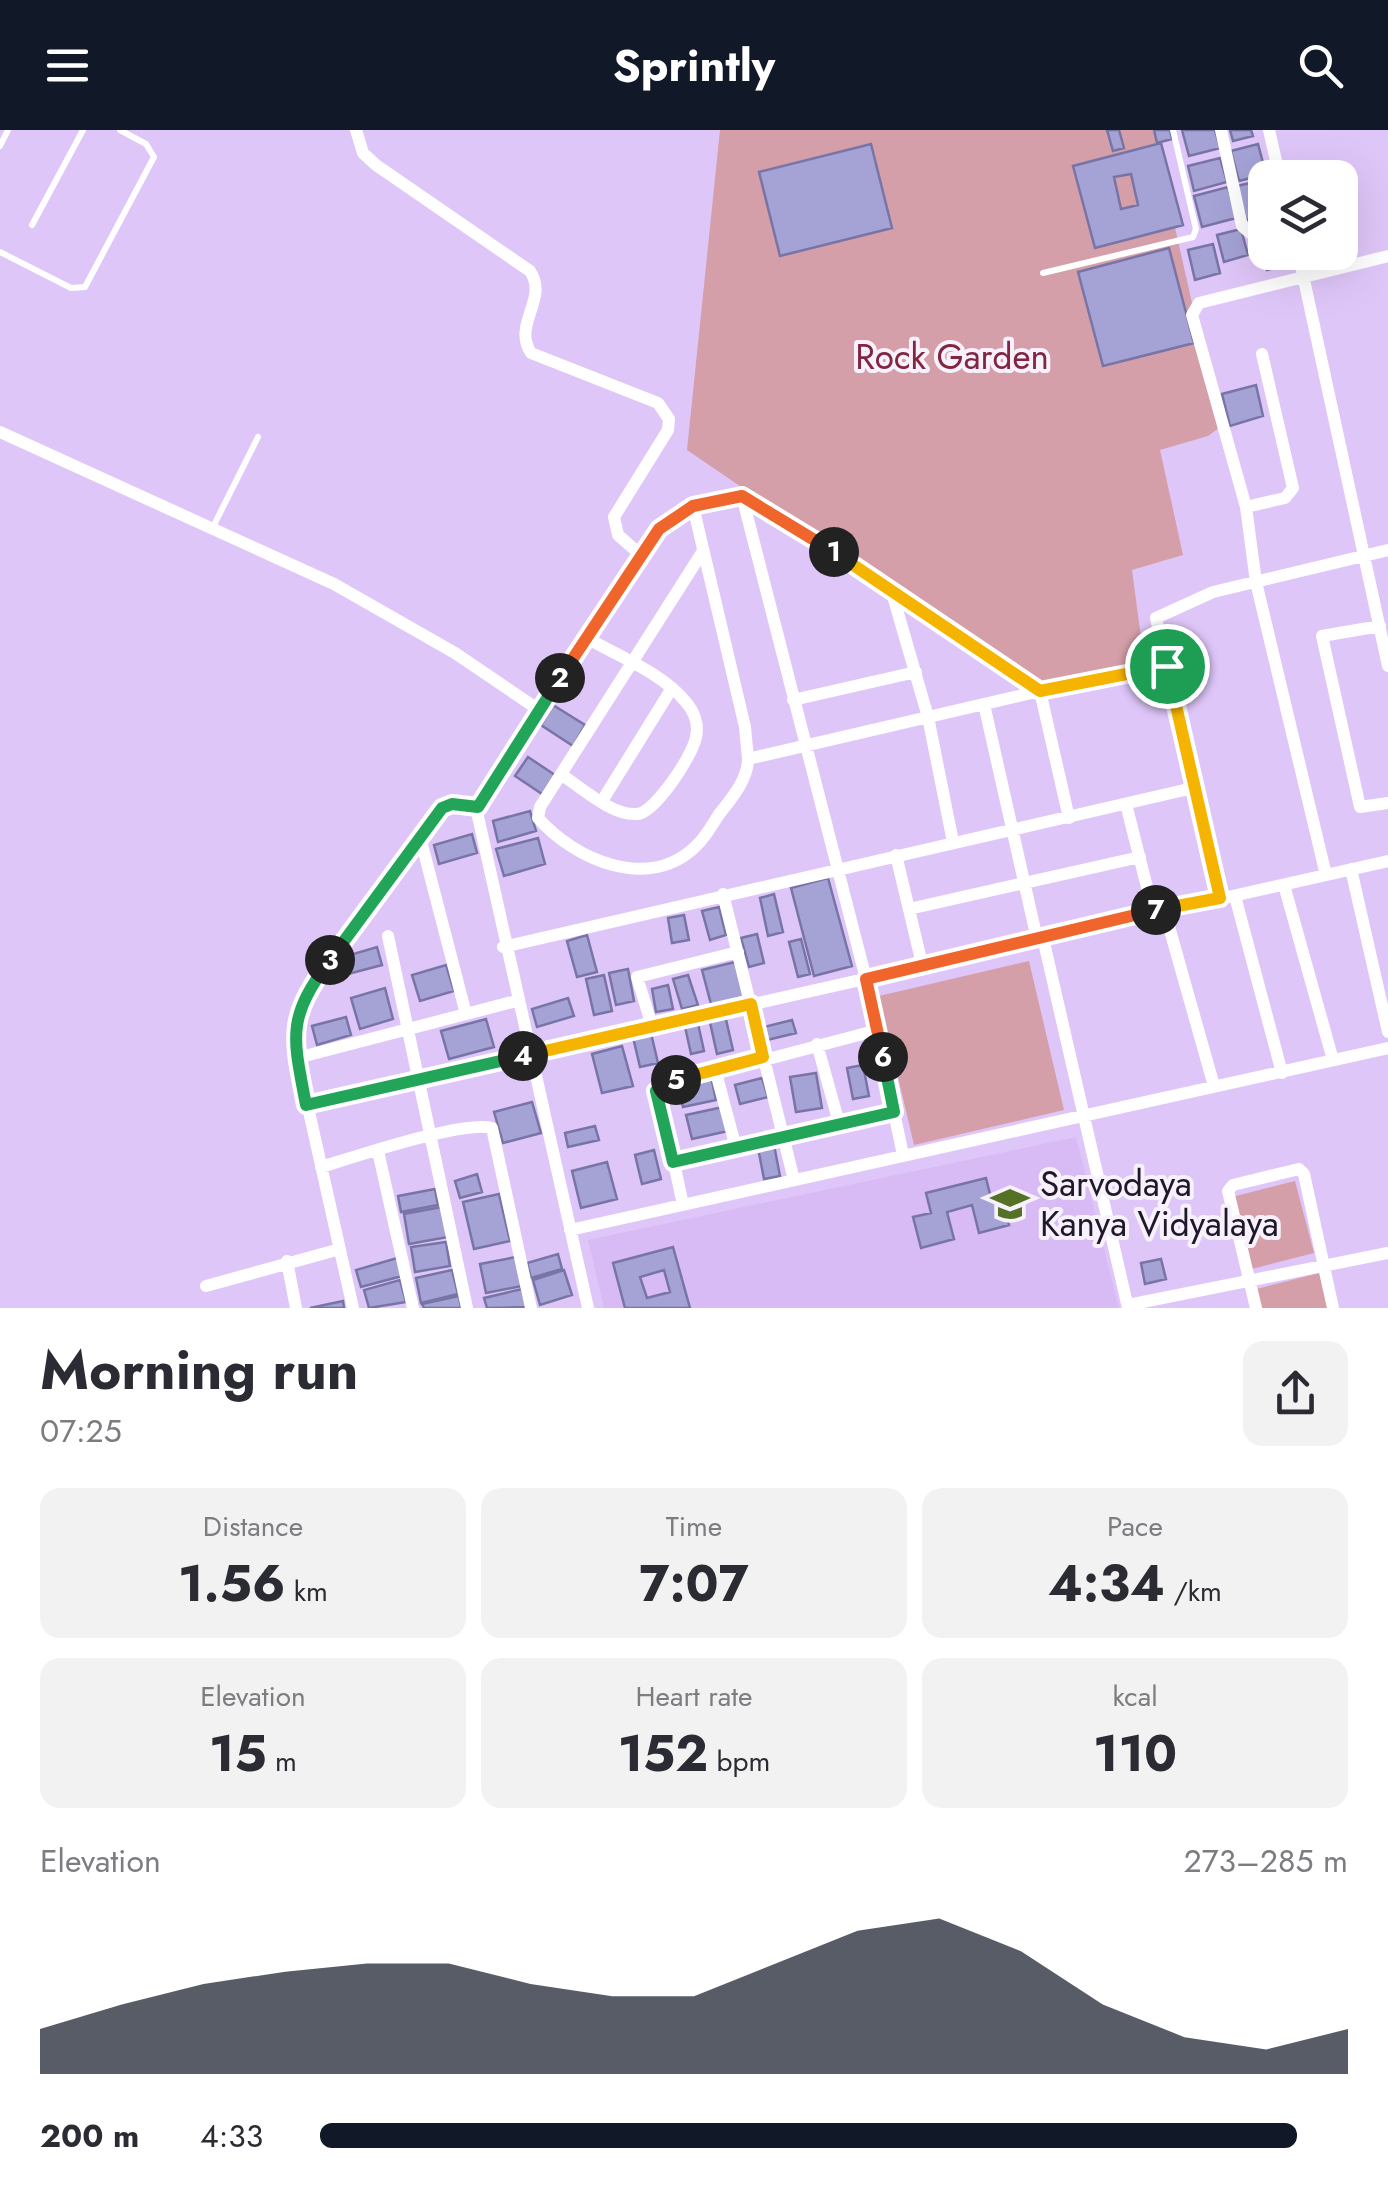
<!DOCTYPE html>
<meta charset="utf-8">
<style>
body{margin:0;font-family:Jost,sans-serif;background:#f2f2f3;color:#2b2b33;height:100vh;display:flex;flex-direction:column;font-size:38px;white-space:nowrap}
*{box-sizing:border-box;margin:0}
p{font-size:32px;color:#7c7c81}
.icon{flex:none;width:55px;height:55px;fill:none;stroke:currentColor;stroke-width:2;stroke-linecap:round;stroke-linejoin:round}
.map{position:relative;height:1178px;overflow:hidden}
.details{display:flex;flex-direction:column;background:#fff;flex:1}
.details>*{flex:none}
.tools{position:absolute;left:1248px;top:30px;display:grid;gap:20px}
.tools a{display:grid;place-items:center;width:110px;height:110px;border-radius:20px;background:#fff;box-shadow:0 10px 40px #0002;font-size:50px}
.pin{position:absolute;display:grid;place-items:center;width:85px;height:85px;color:#fff;margin:-42px;border:5px solid #fff;border-radius:50%;box-shadow:0 2px 10px #0007}
.km{position:absolute;width:50px;height:50px;margin:-25px;border-radius:50%;background:#222;color:#fff;font-size:28px;line-height:50px;text-align:center}
.round{display:grid;place-items:center;flex:none;width:105px;height:105px;border-radius:20px;background:#f2f2f3}
.overview{display:flex;align-items:center;justify-content:space-between;height:170px;padding:0 40px}
h1{font-size:55px;font-weight:700;line-height:75px}
.figures{display:grid;grid-template-columns:repeat(3,1fr);gap:15px;height:170px;padding:10px 40px}
.figures div{display:grid;align-content:center;border-radius:20px;background:#f2f2f3;text-align:center}
.figures b{font-size:50px;font-weight:700}
.figures small{font-size:28px;font-weight:400}
.figures p{font-size:28px}
.chart{height:280px;padding:20px 40px}
.chart p{display:flex;justify-content:space-between}
.chart svg{width:100%;height:180px;margin-top:10px;fill:#111827;opacity:.7}
ul{padding:0 40px;list-style:none;font-size:32px}
li{display:grid;grid-template-columns:160px 120px 1fr;align-items:center;height:75px}
li i{height:25px;border-radius:12px;background:#111827}
header{display:flex;justify-content:space-between;align-items:center;height:130px;padding:0 40px;background:#111827;color:#fff;font-size:45px;font-weight:700}
.map>svg:first-child{display:block}
</style>
<header><svg class="icon" aria-label="menu" viewBox="0 0 24 24"><path d="M4 6h16M4 12h16M4 18h16"/></svg>Sprintly<svg class="icon" aria-label="search" viewBox="0 0 24 24"><circle cx="10" cy="10" r="6"/><path d="M15 15l6 6"/></svg></header>
<div class="map">
<svg width="1388" height="1178" viewBox="0 0 1388 1178">
<rect width="100%" height="100%" fill="#dfc6f9"/>
<path fill="#d8bbf5" d="M 1076,1007 L 1119,1178 L 604,1178 L 588,1110 Z"/>
<path fill="#d49fa8" d="M 720,0 L 1153,0 L 1220,297 L 1208,306 L 1160,320 L 1183,425 L 1132,440 L 1146,545 L 1040,561 L 687,320 Z
M 1029,831 L 1064,980 L 914,1015 L 879,866 Z
M 1295,1051 L 1314,1123 L 1252,1139 L 1232,1067 Z
M 1319,1143 L 1328,1178 L 1256,1178 L 1252,1160 Z"/>
<path fill="#a5a2d6" stroke="#7875a6" stroke-width="2.5" fill-rule="evenodd" d="M 1107,0 L 1119,0 L 1124,18 L 1113,21 Z
M 1154,0 L 1170,0 L 1172,9 L 1157,13 Z
M 1182,0 L 1215,0 L 1220,18 L 1189,26 Z
M 1230,0 L 1251,0 L 1253,6 L 1233,11 Z
M 1161,13 L 1183,95 L 1095,118 L 1073,36 ZM 1131,44 L 1138,75 L 1121,79 L 1114,47 Z
M 871,14 L 892,98 L 780,126 L 759,42 Z
M 1258,14 L 1266,44 L 1239,51 L 1231,21 Z
M 1220,28 L 1227,52 L 1194,61 L 1188,36 Z
M 1263,50 L 1265,85 L 1246,90 L 1237,56 Z
M 1228,57 L 1236,88 L 1202,97 L 1194,66 Z
M 1241,99 L 1248,125 L 1224,132 L 1217,105 Z
M 1265,106 L 1265,122 L 1283,122 L 1286,135 L 1267,140 L 1258,107 Z
M 1213,114 L 1220,143 L 1195,150 L 1188,120 Z
M 1169,118 L 1194,213 L 1103,236 L 1078,142 Z
M 1256,255 L 1263,286 L 1230,296 L 1222,264 Z
M 553,575 L 585,595 L 573,616 L 541,595 Z
M 528,627 L 558,647 L 545,666 L 515,646 Z
M 530,681 L 536,701 L 498,712 L 493,691 Z
M 472,704 L 477,723 L 439,734 L 434,715 Z
M 538,708 L 545,734 L 504,746 L 496,719 Z
M 828,748 L 852,836 L 814,846 L 791,758 Z
M 774,764 L 783,802 L 768,806 L 760,768 Z
M 719,777 L 726,805 L 710,810 L 702,781 Z
M 684,785 L 689,810 L 672,813 L 668,788 Z
M 757,804 L 764,833 L 749,837 L 741,808 Z
M 587,805 L 597,842 L 577,847 L 567,811 Z
M 801,809 L 810,844 L 798,847 L 789,812 Z
M 377,817 L 382,835 L 348,844 L 343,827 Z
M 735,832 L 745,869 L 712,878 L 702,840 Z
M 446,835 L 454,861 L 420,871 L 412,845 Z
M 628,839 L 634,871 L 616,875 L 609,843 Z
M 604,845 L 612,881 L 594,885 L 586,849 Z
M 688,845 L 698,875 L 682,879 L 673,849 Z
M 668,855 L 673,879 L 656,882 L 652,859 Z
M 385,858 L 393,889 L 360,899 L 351,868 Z
M 568,868 L 574,886 L 537,897 L 532,879 Z
M 725,885 L 733,920 L 717,924 L 709,888 Z
M 346,887 L 351,905 L 317,915 L 312,896 Z
M 486,889 L 494,917 L 449,929 L 441,901 Z
M 697,889 L 704,921 L 691,924 L 684,892 Z
M 792,890 L 796,903 L 763,911 L 760,898 Z
M 650,899 L 658,933 L 640,937 L 632,903 Z
M 622,916 L 633,956 L 602,963 L 592,924 Z
M 863,935 L 869,966 L 853,969 L 847,938 Z
M 816,943 L 822,978 L 796,982 L 790,947 Z
M 711,946 L 716,970 L 683,977 L 678,953 Z
M 762,948 L 768,967 L 740,974 L 735,955 Z
M 532,972 L 541,1003 L 503,1013 L 494,982 Z
M 723,977 L 728,1001 L 692,1009 L 686,985 Z
M 595,996 L 599,1010 L 568,1017 L 565,1003 Z
M 774,1015 L 780,1046 L 764,1049 L 758,1018 Z
M 654,1020 L 661,1049 L 642,1054 L 635,1025 Z
M 607,1032 L 617,1069 L 581,1078 L 572,1041 Z
M 477,1044 L 482,1062 L 460,1068 L 455,1051 Z
M 986,1048 L 991,1068 L 1002,1066 L 1009,1095 L 979,1103 L 972,1075 L 947,1082 L 954,1109 L 921,1118 L 913,1087 L 931,1083 L 926,1063 Z
M 435,1059 L 438,1075 L 401,1082 L 398,1066 Z
M 499,1064 L 510,1111 L 474,1119 L 463,1072 Z
M 442,1077 L 448,1107 L 409,1114 L 404,1084 Z
M 446,1112 L 450,1136 L 415,1142 L 411,1117 Z
M 673,1117 L 690,1178 L 625,1178 L 613,1133 ZM 664,1140 L 670,1162 L 647,1168 L 640,1147 Z
M 558,1124 L 562,1139 L 531,1148 L 527,1133 Z
M 516,1127 L 522,1156 L 486,1163 L 480,1134 Z
M 397,1128 L 402,1146 L 361,1157 L 356,1140 Z
M 1161,1129 L 1166,1149 L 1145,1154 L 1141,1133 Z
M 452,1140 L 458,1164 L 421,1173 L 416,1148 Z
M 564,1140 L 572,1165 L 540,1175 L 533,1150 Z
M 400,1150 L 406,1172 L 369,1178 L 364,1160 Z
M 522,1159 L 526,1177 L 487,1178 L 484,1168 Z
M 459,1166 L 461,1178 L 424,1178 L 422,1174 Z
M 343,1171 L 344,1178 L 310,1178 Z"/>
<g fill="none" stroke-linecap="round" stroke-linejoin="round">
<path stroke="#fff" stroke-width="6" d="M 0,16 L 8,0
M 32,95 L 83,0
M 0,122 L 71,158 L 85,157 L 154,27 L 146,14 L 120,0
M 1043,143 L 1193,107 L 1196,99 L 1173,0
M 212,399 L 258,307"/>
<path stroke="#fff" stroke-width="12" d="M 356,0 L 363,23 L 376,35 L 530,141 C 549,169 512,194 531,223 L 658,273 L 669,289 L 668,300 L 614,387 L 618,405 L 642,426
M 1221,0 L 1242,96 L 1250,103 L 1265,101
M 1269,0 L 1280,48
M 1298,122 L 1388,536
M 0,302 L 334,454 L 455,523 L 539,580
M 742,366 L 891,459 L 1040,561 L 1167,535
M 693,376 L 745,597 L 748,629 L 1040,561 L 1069,688
M 1246,377 L 1285,368 L 1293,358 L 1262,224
M 703,421 L 540,677 L 538,688 C 575,730 650,763 697,715 C 706,707 713,693 720,683 C 732,668 748,649 748,629
M 891,459 L 928,587 L 953,712
M 1380,496 L 1322,506 L 1360,677 L 1388,673
M 793,570 L 916,542
M 984,574 L 1037,809
M 562,645 C 582,658 612,686 637,684 C 655,683 693,625 696,607 C 699,594 694,581 685,571 C 662,543 618,526 587,508
M 602,671 L 672,558
M 1126,674 L 1153,781
M 419,703 L 466,884
M 896,725 L 922,834
M 1351,739 L 1388,902
M 1326,745 L 1256,452 L 1246,377 L 1192,185 L 1199,173 L 1388,126
M 1284,755 L 1333,930
M 723,764 L 794,1050
M 1235,766 L 1282,943
M 1219,768 L 1156,488 L 1213,462 L 1388,420
M 909,779 L 1140,727
M 1164,779 L 1214,956
M 388,806 L 467,1178
M 1043,808 L 1128,1178
M 503,817 L 1193,658
M 652,896 L 637,847 L 738,822
M 817,914 L 839,993
M 297,928 L 296,892 L 301,873 L 442,678 L 478,677
M 715,939 L 736,1018
M 306,975 L 1388,731
M 378,1021 L 413,1178
M 673,1031 L 894,983
M 321,1037 C 354,1027 464,990 492,998 L 531,1178
M 683,1075 L 658,958 L 878,900
M 570,1100 L 1388,918
M 287,1131 L 296,1178
M 206,1156 L 340,1119
M 1128,1175 L 1388,1123
M 353,1178 L 297,928 L 516,871
M 588,1178 L 477,682 L 659,399 L 693,376 L 742,366 L 866,849 L 903,1025
M 1256,1178 L 1228,1061 L 1233,1055 L 1299,1039 L 1304,1044 L 1333,1178"/>
</g>
<g fill="none" stroke-linecap="round" stroke-linejoin="round">
<g stroke="#fff" stroke-width="20">
<path id="split-1" d="M 834,422 L 1040,561 L 1167,536"/>
</g>
<g stroke="#fff" stroke-width="20">
<path id="split-2" d="M 560,548 L 659,399 L 693,376 L 742,366 L 834,422"/>
</g>
<g stroke="#fff" stroke-width="20">
<path id="split-3" d="M 330,830 L 442,678 L 452,674 L 478,677 L 560,548"/>
</g>
<g stroke="#fff" stroke-width="20">
<path id="split-4" d="M 330,830 C 286,889 293,906 306,975 L 523,926"/>
</g>
<g stroke="#fff" stroke-width="20">
<path id="split-5" d="M 523,926 L 751,874 L 763,927 L 676,950"/>
</g>
<g stroke="#fff" stroke-width="20">
<path id="split-6" d="M 676,950 L 656,961 L 673,1032 L 894,982 L 883,927"/>
</g>
<g stroke="#fff" stroke-width="20">
<path id="split-7" d="M 883,927 L 866,849 L 1156,780"/>
</g>
<g stroke="#fff" stroke-width="20">
<path id="split-8" d="M 1156,780 L 1220,768 L 1167,536"/>
</g>
<use href="#split-1" stroke="#f5b400" stroke-width="12"/>
<use href="#split-2" stroke="#f0652b" stroke-width="12"/>
<use href="#split-3" stroke="#22a559" stroke-width="12"/>
<use href="#split-4" stroke="#22a559" stroke-width="12"/>
<use href="#split-5" stroke="#f5b400" stroke-width="12"/>
<use href="#split-6" stroke="#22a559" stroke-width="12"/>
<use href="#split-7" stroke="#f0652b" stroke-width="12"/>
<use href="#split-8" stroke="#f5b400" stroke-width="12"/>
</g>
<defs>
<g id="school-bare" transform="scale(3)"><path d="M0-5L7-2L0 1L-7-2ZM-4 1L0 2.5L4 1V4Q0 6-4 4Z" fill="#557125" stroke="#f6f1fb" stroke-width="2.5" paint-order="stroke"/></g>
</defs>
<g fill-rule="evenodd">
<use href="#school-bare" x="1010" y="1074"/>
</g>
<g text-anchor="middle" stroke-width="8" stroke-linejoin="round" paint-order="stroke">
<g font-size="35" fill="#832540" stroke="#f6f1fb">
<text x="952" y="239">Rock Garden</text>
</g>
<g font-size="35" fill="#21172a" stroke="#f6f1fb" text-anchor="start">
<text x="1040" y="1066">Sarvodaya<tspan x="1040" dy="40">Kanya Vidyalaya</tspan></text>
</g>
</g>
</svg>
<div class="tools">
<a><svg class="icon" aria-label="layers" viewBox="0 0 24 24"><path d="M12 4l9 5-9 5-9-5zM3 14l9 5 9-5"/></svg></a>
</div>
<div class="pin" style="left:1167px;top:536px;background:#1e9e55"><svg class="icon" aria-label="arrive" viewBox="0 0 24 24"><path d="M6 21V4h12l-3 4 3 4H6"/></svg></div>
<b class="km" style="left:834px;top:422px">1</b>
<b class="km" style="left:560px;top:548px">2</b>
<b class="km" style="left:330px;top:830px">3</b>
<b class="km" style="left:523px;top:926px">4</b>
<b class="km" style="left:676px;top:950px">5</b>
<b class="km" style="left:883px;top:927px">6</b>
<b class="km" style="left:1156px;top:780px">7</b>
</div>
<section class="details">
<div class="overview"><div><h1>Morning run</h1><p>07:25</p></div><a class="round"><svg class="icon" aria-label="share" viewBox="0 0 24 24"><path d="M12 15V3M7 8l5-5 5 5M5 13v7h14v-7"/></svg></a></div>
<div class="figures">
<div><p>Distance</p><b>1.56<small> km</small></b></div>
<div><p>Time</p><b>7:07</b></div>
<div><p>Pace</p><b>4:34<small> /km</small></b></div>
</div>
<div class="figures">
<div><p>Elevation</p><b>15<small> m</small></b></div>
<div><p>Heart rate</p><b>152<small> bpm</small></b></div>
<div><p>kcal</p><b>110</b></div>
</div>
<div class="chart"><p><span>Elevation</span>273–285 m</p>
<svg viewBox="0 0 160 44" preserveAspectRatio="none"><path d="M0 44V33L10 27L20 22L30 19L40 17L50 17L60 22L70 25L80 25L90 17L100 9L110 6L120 14L130 27L140 35L150 38L160 33V44z"/></svg>
</div>
<ul>
<li><b>200 m</b>4:33<i style="width:95%"></i></li>
</ul>
</section>
